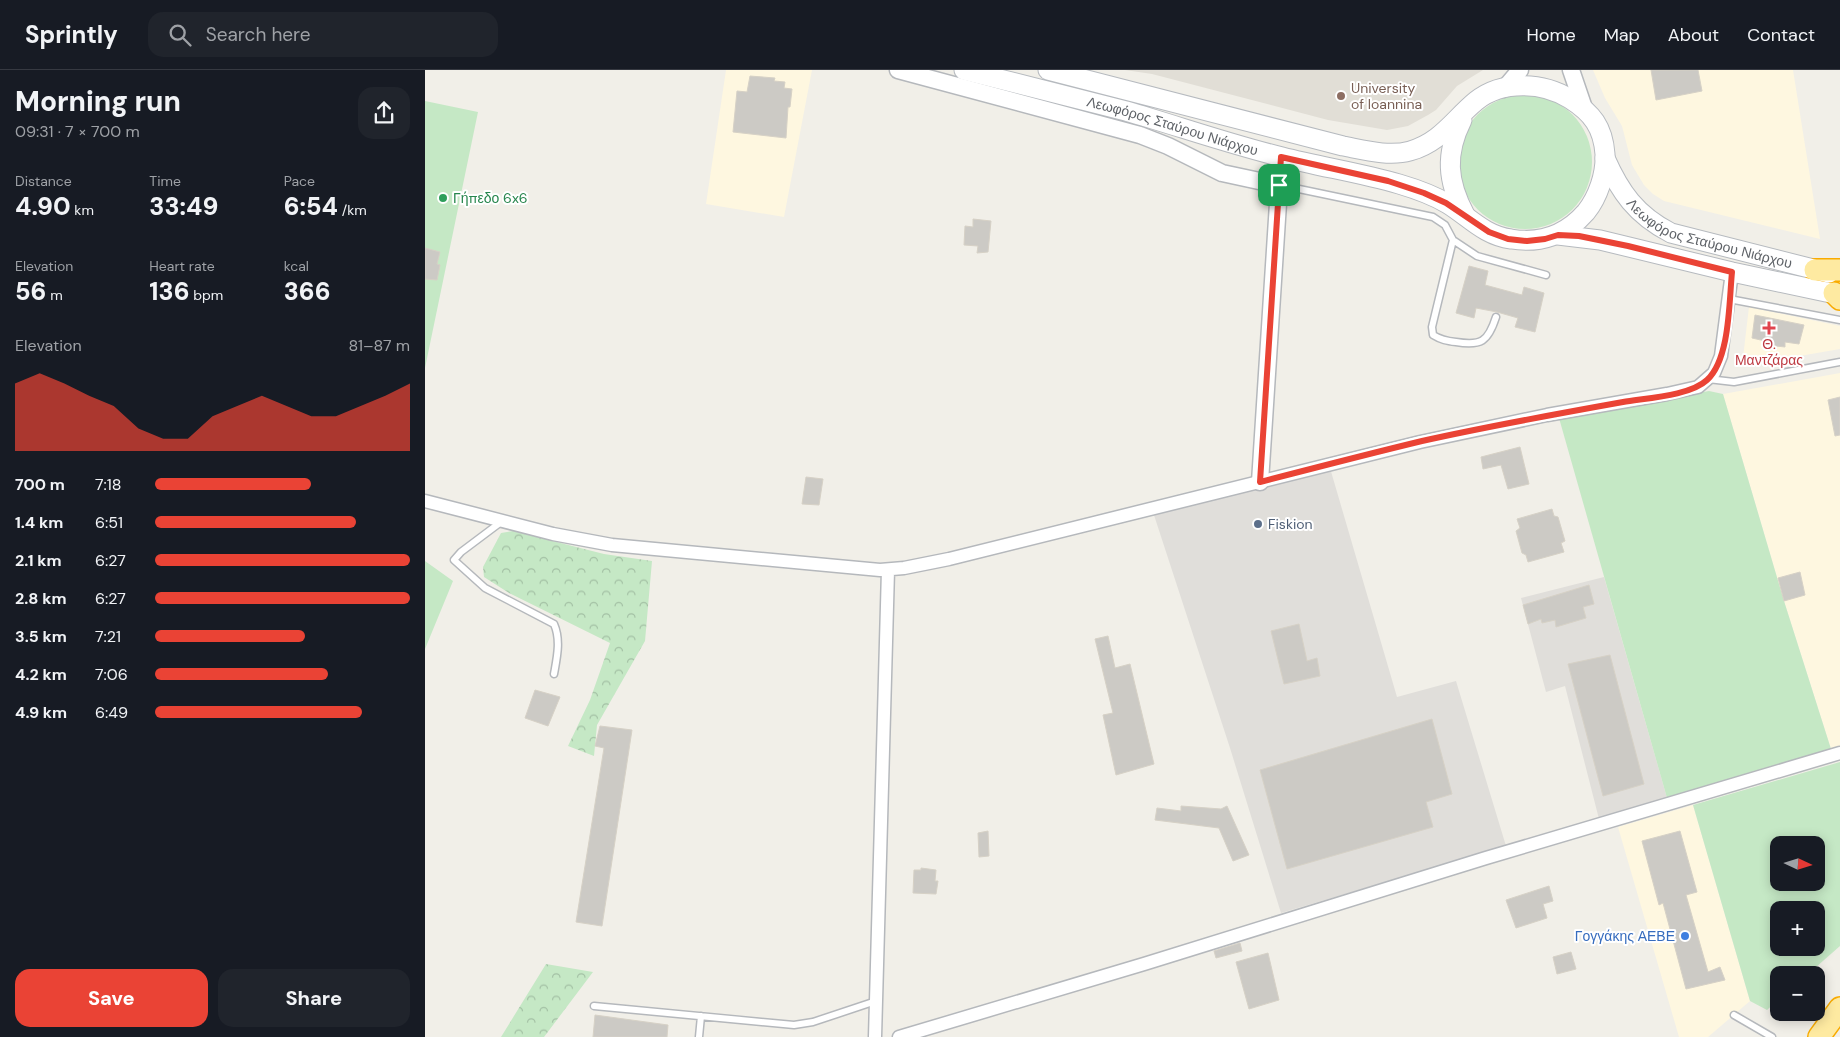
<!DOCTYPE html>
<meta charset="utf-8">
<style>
body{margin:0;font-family:"DM Sans",sans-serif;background:#20242c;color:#f1f3f6;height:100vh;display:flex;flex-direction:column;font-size:19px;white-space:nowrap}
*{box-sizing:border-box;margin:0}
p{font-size:16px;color:#9ea1a6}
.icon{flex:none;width:28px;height:28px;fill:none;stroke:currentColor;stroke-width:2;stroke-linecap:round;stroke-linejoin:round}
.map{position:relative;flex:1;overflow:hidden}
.sheet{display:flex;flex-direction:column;background:#171b24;width:425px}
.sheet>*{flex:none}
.needle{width:32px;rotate:94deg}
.fabs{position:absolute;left:1345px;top:766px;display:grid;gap:10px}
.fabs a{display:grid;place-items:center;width:55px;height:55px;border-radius:10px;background:#171b24;box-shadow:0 2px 12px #0003;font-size:25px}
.pin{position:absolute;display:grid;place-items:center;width:42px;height:42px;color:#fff;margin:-21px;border-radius:10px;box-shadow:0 2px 8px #0006}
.round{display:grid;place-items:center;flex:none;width:52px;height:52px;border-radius:15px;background:#20242c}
.head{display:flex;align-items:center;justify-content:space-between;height:85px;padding:0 15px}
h1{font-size:28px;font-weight:800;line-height:38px}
.stats{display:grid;grid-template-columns:repeat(3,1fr);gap:8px;height:85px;padding:5px 15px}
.stats div{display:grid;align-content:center}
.stats b{font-size:25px;font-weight:800}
.stats small{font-size:14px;font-weight:400}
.stats p{font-size:14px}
.chart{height:140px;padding:10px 15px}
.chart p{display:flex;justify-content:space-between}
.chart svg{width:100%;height:90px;margin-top:5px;fill:#ea4335;opacity:.7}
.primary-button{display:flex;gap:10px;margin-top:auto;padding:10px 15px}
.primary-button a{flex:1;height:58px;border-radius:15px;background:#ea4335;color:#fff;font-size:20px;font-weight:800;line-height:58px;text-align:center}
.primary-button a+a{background:#20242c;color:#f1f3f6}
ul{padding:0 15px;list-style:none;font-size:16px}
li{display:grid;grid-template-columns:80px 60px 1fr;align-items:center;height:38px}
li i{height:12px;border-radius:6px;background:#ea4335}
header{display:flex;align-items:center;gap:30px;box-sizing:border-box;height:70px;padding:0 25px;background:#171b24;border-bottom:1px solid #363941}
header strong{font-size:24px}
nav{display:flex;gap:28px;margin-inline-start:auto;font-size:18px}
.search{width:350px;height:45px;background:#20242c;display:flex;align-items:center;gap:12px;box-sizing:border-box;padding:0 18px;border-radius:15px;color:#9ea1a6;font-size:19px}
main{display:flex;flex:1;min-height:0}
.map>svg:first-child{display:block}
</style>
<header>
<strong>Sprintly</strong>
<div class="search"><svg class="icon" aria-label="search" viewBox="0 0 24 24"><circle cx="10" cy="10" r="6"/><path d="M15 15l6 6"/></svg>Search here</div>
<nav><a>Home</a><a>Map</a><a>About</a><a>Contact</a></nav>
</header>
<main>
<section class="sheet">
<div class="head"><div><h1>Morning run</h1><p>09:31 · 7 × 700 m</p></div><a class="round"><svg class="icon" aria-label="share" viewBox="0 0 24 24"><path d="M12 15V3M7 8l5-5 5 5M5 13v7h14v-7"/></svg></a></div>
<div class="stats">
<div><p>Distance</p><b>4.90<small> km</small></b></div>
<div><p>Time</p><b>33:49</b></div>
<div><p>Pace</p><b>6:54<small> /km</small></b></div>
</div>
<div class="stats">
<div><p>Elevation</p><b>56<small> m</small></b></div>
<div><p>Heart rate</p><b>136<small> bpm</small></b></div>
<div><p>kcal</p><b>366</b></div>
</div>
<div class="chart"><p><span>Elevation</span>81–87 m</p>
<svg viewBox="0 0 160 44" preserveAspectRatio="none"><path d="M0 44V11L10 6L20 11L30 17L40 22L50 33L60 38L70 38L80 27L90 22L100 17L110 22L120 27L130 27L140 22L150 17L160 11V44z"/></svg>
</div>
<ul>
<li><b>700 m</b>7:18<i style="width:61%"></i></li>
<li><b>1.4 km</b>6:51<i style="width:79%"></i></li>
<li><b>2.1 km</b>6:27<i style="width:100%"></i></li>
<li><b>2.8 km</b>6:27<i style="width:100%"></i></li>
<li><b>3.5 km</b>7:21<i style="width:59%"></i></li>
<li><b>4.2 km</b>7:06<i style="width:68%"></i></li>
<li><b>4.9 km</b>6:49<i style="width:81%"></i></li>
</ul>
<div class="primary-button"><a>Save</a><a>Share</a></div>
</section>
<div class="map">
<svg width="1415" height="967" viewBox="0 0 1415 967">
<defs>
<pattern id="forest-crowns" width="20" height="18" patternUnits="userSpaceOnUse" patternTransform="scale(1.25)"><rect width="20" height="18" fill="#c5e8c5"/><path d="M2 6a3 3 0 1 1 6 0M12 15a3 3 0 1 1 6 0" fill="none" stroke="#a3c0a4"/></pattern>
</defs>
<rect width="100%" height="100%" fill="#f1efe8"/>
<path fill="#fef7e0" d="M 301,0 L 387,0 L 359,147 L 281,134 Z
M 1168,0 L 1368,0 L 1395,169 L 1239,131 L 1228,124 L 1219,115 L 1207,95 L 1197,56 L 1180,28 Z
M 1324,237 L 1415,256 L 1415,279 L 1317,296 Z
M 1415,303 L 1415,676 L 1406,679 L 1359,531 L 1298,324 Z
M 1268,735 L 1325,931 L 1283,967 L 1254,967 L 1193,757 Z"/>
<path fill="#e0deda" d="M 905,398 L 972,627 L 1031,611 L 1081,776 L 856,843 L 805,678 L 728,442 Z
M 1179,507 L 1242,728 L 1174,749 L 1140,616 L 1121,622 L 1096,528 Z"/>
<path fill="#e1ded6" d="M 700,0 L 1058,0 L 1032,16 L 1011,40 L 1003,45 L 983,56 L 962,60 L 903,50 L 727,4 Z"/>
<path fill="#c5e8c5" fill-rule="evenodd" d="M1033 92a67 67 0 1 1 134 0a67 67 0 1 1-134 0Z
M 0,31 L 53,42 L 0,298 Z
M 1284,321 L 1298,324 L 1359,531 L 1406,679 L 1242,728 L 1134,348 Z
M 0,491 L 28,511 L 0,579 Z
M 1415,692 L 1415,876 L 1382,905 L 1354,905 L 1354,929 L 1342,940 L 1325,931 L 1268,735 ZM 1354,775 L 1391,775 L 1391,812 L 1354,812 ZM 1354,840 L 1391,840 L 1391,878 L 1354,878 Z"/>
<path fill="url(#forest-crowns)" d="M 88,461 L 179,484 L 227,491 L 220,571 L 172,655 L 169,686 L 143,676 L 165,630 L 185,573 L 84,523 L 59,507 L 58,497 L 76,463 Z
M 121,894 L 168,902 L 119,967 L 76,967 Z"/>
<path fill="#cccac5" stroke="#d6d1c6" d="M 1226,0 L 1273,0 L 1277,21 L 1231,30 Z
M 325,6 L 350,8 L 349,11 L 360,12 L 359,18 L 367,19 L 365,37 L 363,37 L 361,68 L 308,62 L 312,21 L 322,22 Z
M 548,149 L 566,151 L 563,182 L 552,183 L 553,176 L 539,175 L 540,156 L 548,157 Z
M 0,178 L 15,182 L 12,194 L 15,195 L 12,210 L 0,209 Z
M 1044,196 L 1063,201 L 1060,215 L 1097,225 L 1099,217 L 1119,223 L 1110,262 L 1090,257 L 1093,248 L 1072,242 L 1051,238 L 1049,248 L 1031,243 Z
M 1330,245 L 1379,255 L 1374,274 L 1360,272 L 1360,277 L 1351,276 L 1339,274 L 1340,271 L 1327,268 Z
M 1415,327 L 1415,365 L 1410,366 L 1403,330 Z
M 1095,377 L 1104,414 L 1083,419 L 1076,395 L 1058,399 L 1056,387 Z
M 381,407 L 398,409 L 394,435 L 377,434 Z
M 1127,439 L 1129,446 L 1133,447 L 1140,471 L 1136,473 L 1139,482 L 1103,492 L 1101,485 L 1097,483 L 1091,461 L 1095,458 L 1092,449 Z
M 1375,502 L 1380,525 L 1359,531 L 1353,508 Z
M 1164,515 L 1169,534 L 1158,537 L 1161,548 L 1131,557 L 1130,550 L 1117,553 L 1116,549 L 1103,554 L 1098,535 Z
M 874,554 L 882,591 L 892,588 L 895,606 L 859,614 L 846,561 Z
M 683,566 L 690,598 L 705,594 L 729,694 L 691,705 L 678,645 L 688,643 L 670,569 Z
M 1185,585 L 1219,714 L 1178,726 L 1143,594 Z
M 110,620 L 135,627 L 123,656 L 100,648 Z
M 1007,649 L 1027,724 L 1001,732 L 1008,757 L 862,799 L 835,700 Z
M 175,656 L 207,660 L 177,856 L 151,852 L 179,678 L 170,676 Z
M 756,736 L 796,739 L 802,736 L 824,785 L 808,791 L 794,758 L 730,750 L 732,738 L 756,741 Z
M 563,761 L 564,786 L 554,787 L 553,763 Z
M 1255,761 L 1272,822 L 1261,825 L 1283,902 L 1295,897 L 1300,910 L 1261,919 L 1238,833 L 1234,835 L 1217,771 Z
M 496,798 L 511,800 L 510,811 L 513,811 L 511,824 L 488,823 L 489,800 L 496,800 Z
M 1124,816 L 1128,831 L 1118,834 L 1122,848 L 1091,858 L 1081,830 Z
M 815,873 L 817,881 L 791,888 L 789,881 Z
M 1146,882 L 1151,899 L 1132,904 L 1128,887 Z
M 843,883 L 854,930 L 824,939 L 811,892 Z
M 170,945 L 243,955 L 242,967 L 168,967 Z"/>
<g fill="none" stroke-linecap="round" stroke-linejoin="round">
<g stroke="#b5b8bc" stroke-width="9">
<path id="service" d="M 855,115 L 1008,147 L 1020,155 L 1028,170 L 1052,186 L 1121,205
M 1028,170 L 1007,257 L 1008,265 C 1016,270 1022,271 1031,272 C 1056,276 1063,272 1071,247
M 1304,229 L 1415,250
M 1283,309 L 1309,312 L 1415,292
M 76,452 L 36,482 L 29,490 L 60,518 L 129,554 C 136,570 132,587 129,604
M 169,936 L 369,955 L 388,952 L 451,931
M 1309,945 L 1347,967
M 274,967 L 276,946"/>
</g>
<g stroke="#b5b8bc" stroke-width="15">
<path id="minor" d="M 0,431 L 128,464 L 187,475 L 455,500 L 479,498 L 524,489 L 995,372 L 1122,345 L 1242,324 L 1273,317 L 1289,303 L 1296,286 L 1307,202
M 450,967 L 463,500
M 474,967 L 719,894 L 1061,788 L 1415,683"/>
</g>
<g stroke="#b5b8bc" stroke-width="19">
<path id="tertiary" d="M 473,0 L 715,65 L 743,76 L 797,103 L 853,115
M 1146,0 L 1159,38
M 1079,19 L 1095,0
M 835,412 L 856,87"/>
</g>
<g stroke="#b6babf" stroke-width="21">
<g id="secondary">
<path id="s1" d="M 539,0 C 593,14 647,27 701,41 C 753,56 804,74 857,87 C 896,97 936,103 974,114 C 991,119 1008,125 1023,134 C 1044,147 1060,166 1086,169 C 1115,174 1141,165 1161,142 C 1173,127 1181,104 1180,84 C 1178,57 1167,43 1145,29 C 1118,12 1077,10 1051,31 C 1028,50 1016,72 985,81 C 964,87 939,80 918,76 L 623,0"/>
<path d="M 1037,50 C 1020,84 1022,111 1040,145"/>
<path id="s2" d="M 1180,88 C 1195,122 1211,145 1246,163 L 1404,203"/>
<path d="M 1133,165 L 1175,170 L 1307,202 L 1415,225"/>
</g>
</g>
<g stroke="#f9ab00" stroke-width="24">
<path id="trunk" d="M 1390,200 L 1415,200
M 1409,223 L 1415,229
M 1394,967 L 1415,938"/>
</g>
<use href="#service" stroke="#fff" stroke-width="6"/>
<use href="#minor" stroke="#fff" stroke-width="12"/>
<use href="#tertiary" stroke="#fff" stroke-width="16"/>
<use href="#secondary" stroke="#fff" stroke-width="19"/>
<use href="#trunk" stroke="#feeaa1" stroke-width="21"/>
</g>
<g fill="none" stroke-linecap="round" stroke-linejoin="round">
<g stroke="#fff" stroke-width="10">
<path id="route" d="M 856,87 L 963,111 L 999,123 L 1021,133 L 1064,162 L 1083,169 L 1102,171 L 1120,169 L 1133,165 L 1154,166 L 1203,176 L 1307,202 C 1304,232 1305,289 1282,310 C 1265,326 1221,328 1198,332 C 1131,344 1064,356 997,371 C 943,384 889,398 835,412 Z"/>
</g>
<use href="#route" stroke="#ea4335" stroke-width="6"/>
</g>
<circle fill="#8d6e63" stroke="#fff" stroke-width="2" cx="916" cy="26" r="5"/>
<circle fill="#2e9e5b" stroke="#fff" stroke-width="2" cx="18" cy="128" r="5"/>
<path fill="#e0444e" stroke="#fff" stroke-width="2" d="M1341.5 250.5h5v5h5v5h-5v5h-5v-5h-5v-5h5z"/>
<circle fill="#5c6f8a" stroke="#fff" stroke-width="2" cx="833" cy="454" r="5"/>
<circle fill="#3f7fe0" stroke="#fff" stroke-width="2" cx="1260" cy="866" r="5"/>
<g text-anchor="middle" stroke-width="4" stroke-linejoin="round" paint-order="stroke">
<g font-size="14" fill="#785e54" stroke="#fff" text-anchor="start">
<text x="926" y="23">University<tspan x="926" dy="16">of Ioannina</tspan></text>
</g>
<g font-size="14" fill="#5f6368" stroke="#fff">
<text dy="5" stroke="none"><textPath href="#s1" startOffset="216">Λεωφόρος Σταύρου Νιάρχου</textPath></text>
<text dy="5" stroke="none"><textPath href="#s2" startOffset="138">Λεωφόρος Σταύρου Νιάρχου</textPath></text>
</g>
<g font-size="14" fill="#27864d" stroke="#fff" text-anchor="start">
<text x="28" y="133">Γήπεδο 6x6</text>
</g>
<g font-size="14" fill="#be3a42" stroke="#fff">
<text x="1344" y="279">Θ.<tspan x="1344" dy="16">Μαντζάρας</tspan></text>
</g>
<g font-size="14" fill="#4e5e75" stroke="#fff" text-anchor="start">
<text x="843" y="459">Fiskion</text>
</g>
<g font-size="14" fill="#366cbe" stroke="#fff" text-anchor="end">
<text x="1250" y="871">Γογγάκης ΑΕΒΕ</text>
</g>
</g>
</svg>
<div class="fabs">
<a><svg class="needle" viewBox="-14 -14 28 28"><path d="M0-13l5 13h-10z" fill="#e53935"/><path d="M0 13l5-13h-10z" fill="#9ea1a6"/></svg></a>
<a>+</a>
<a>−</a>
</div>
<div class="pin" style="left:854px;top:115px;background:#1e9e55"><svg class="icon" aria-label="arrive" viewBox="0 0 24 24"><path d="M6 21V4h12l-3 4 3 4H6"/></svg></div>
</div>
</main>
